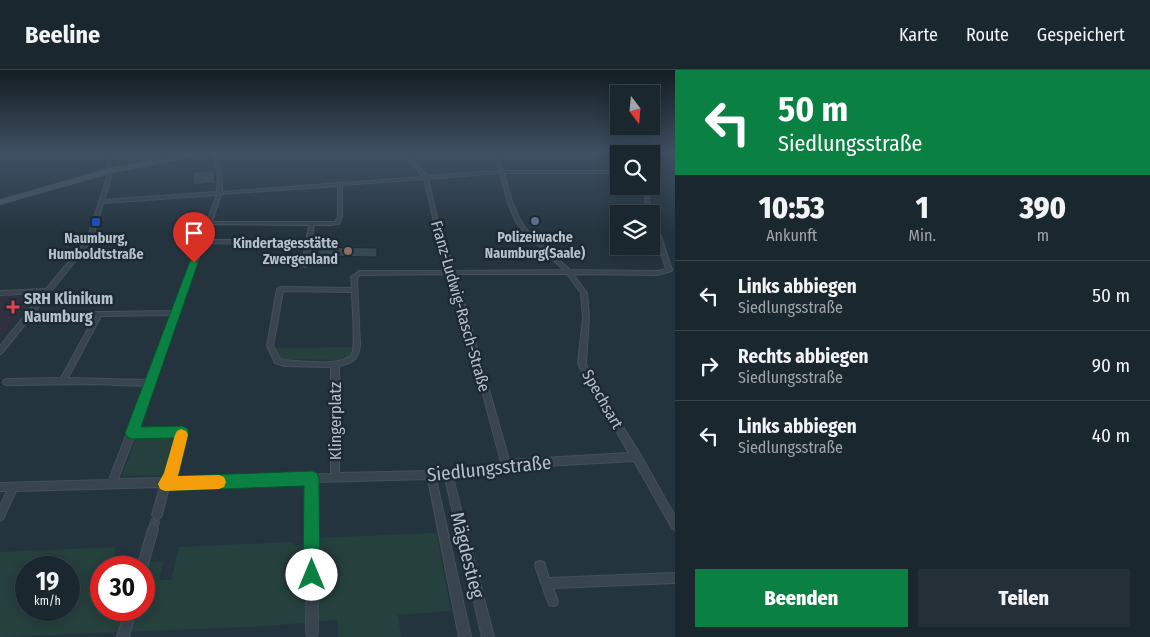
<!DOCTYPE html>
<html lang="de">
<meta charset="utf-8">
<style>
body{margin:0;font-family:"Fira Sans Condensed",sans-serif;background:#242f37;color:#f1f3f6;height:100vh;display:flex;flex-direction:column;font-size:19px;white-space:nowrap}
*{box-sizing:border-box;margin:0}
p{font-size:16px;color:#a0a5aa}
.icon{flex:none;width:28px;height:28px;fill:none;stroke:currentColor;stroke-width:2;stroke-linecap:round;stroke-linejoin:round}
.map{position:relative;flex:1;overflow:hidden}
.drawer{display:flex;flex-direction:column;background:#1b272f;width:475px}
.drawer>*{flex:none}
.banner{background:#0b8043;color:#fff;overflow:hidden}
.needle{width:32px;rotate:164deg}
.buttons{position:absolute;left:610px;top:15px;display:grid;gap:10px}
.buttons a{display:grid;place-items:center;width:50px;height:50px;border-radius:0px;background:#1b272f;box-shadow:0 2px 12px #0003,0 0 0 1px #39444b;font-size:25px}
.speed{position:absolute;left:15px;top:486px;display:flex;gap:10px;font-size:25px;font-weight:700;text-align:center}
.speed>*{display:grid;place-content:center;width:65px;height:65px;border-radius:50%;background:#1b272f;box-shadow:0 2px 12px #0003,0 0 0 1px #39444b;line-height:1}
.speed small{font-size:12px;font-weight:400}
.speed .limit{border:8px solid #d22;background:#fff;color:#111}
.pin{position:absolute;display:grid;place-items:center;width:42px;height:42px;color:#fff;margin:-51px -21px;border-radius:50% 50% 50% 0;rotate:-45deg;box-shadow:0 0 5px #0007}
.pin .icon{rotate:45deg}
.me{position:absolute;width:55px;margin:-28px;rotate:0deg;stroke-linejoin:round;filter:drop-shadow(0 0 4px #0008)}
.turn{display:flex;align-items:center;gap:18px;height:105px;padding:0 20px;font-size:22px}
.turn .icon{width:65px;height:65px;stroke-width:2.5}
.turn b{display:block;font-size:35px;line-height:42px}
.eta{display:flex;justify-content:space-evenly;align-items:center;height:85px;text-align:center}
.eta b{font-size:30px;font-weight:800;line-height:35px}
.primary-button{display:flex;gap:10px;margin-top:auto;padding:10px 20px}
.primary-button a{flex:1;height:58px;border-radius:0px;background:#0b8043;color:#fff;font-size:20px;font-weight:800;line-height:58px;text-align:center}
.primary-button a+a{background:#242f37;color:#f1f3f6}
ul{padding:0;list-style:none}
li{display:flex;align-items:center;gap:15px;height:70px;padding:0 20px;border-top:1px solid #39444b}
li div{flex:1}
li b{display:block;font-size:19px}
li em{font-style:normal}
header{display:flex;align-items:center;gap:30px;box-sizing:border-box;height:70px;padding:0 25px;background:#1b272f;border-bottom:1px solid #39444b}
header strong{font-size:24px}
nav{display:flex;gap:28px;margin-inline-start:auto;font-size:18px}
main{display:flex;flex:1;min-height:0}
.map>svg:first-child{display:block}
.medical{fill:#30313f}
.green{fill:#26403e;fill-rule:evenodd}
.building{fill:#364955;stroke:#1f2c36}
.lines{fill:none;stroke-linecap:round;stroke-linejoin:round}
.street-tunnel{stroke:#3a4954;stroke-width:10;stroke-dasharray:10 5;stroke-linecap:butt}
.street-casing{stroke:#44515b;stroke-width:2}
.secondary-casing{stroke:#44515b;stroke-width:2}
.street{fill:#38454f;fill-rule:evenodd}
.secondary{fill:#465562;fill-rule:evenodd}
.route{fill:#0b8043;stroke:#07532c}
.slow{fill:#f59e0b}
.service-dot{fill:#5c6f8a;stroke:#1d2a34;stroke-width:2}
.transit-dot{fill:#1a4fb4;stroke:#1d2a34;stroke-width:2}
.education-dot{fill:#8d6e63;stroke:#1d2a34;stroke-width:2}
.health-dot{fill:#e0444e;stroke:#1d2a34;stroke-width:2}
.labels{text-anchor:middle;stroke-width:5;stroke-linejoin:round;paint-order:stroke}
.far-poi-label{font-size:14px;font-weight:bold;fill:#b4c0c9;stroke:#1d2a34}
.poi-label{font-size:16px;font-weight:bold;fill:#b4c0c9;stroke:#1d2a34;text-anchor:start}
.street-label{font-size:16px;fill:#b4c0c9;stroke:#1d2a34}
.near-street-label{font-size:19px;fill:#b4c0c9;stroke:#1d2a34}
</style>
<header>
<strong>Beeline</strong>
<nav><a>Karte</a><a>Route</a><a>Gespeichert</a></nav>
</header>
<main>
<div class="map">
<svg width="675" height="567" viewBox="0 0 675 567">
<rect width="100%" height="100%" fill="#24343f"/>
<!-- medical -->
<path class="medical" d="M37,224L16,248L0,267V225Z"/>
<!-- green -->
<path class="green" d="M353,277L352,284L342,290L285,289L279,288L274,283V278Z
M179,364L167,405L122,406L137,365Z
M436,463L451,541L398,545L401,567H338L337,550L266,556L0,567V482L115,477V489L141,487L152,492L163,491L159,510H171L179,477L292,472L294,475L306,476L316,468ZM26,498H69V540H26ZM101,498H144V540H101Z"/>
<!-- building -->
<path class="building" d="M214,100L215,113L193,115V102Z
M319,177L377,178V187L318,186Z"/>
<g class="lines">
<!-- street-tunnel -->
<path class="street-tunnel" d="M153,459L157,445"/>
<!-- street casing -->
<g class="street-casing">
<path id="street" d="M106,83H110L111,107L104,130L217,122L218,106L212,83H216C220,96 223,108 222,122L423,107L404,83H408L427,106L499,101L495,83H499L503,101H619V103H504C509,123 514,142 526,159L570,200L658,201L666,199L651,151V144H649L645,130L647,116H651L649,130L672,200L671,201L658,205L573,204L587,223L589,248L586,293L589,302L640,384L675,446V460L672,458L634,391L506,398L484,406L453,408L494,567H482L445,408L436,409L471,567H459L428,409L316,412L318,564L316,567H308L306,564L308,413L169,417L162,445L160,448L157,450L154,448L152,445L160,417L16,421L3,449L0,451V436L7,421H0V413L109,410L145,316L95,314L7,315L4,314L3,312L4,310L7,309L61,308L95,246L31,247L2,283L0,284V276L43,223L0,225V221L46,219L87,170L107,107ZM500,103L508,133L516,152L522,160L564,200L455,201L438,151L428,109ZM424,109L434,151L449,201H359L351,207L352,218L280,217L277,219L267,276L275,293L284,296L331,297V404L175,408L186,362L185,359L182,358L136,359L204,173L258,174L261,172L258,170H205L211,154L309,155L302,195L305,197L308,195L314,155H330L339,154L342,147V115ZM338,116V147L335,152H212L221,124ZM217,125L173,241L34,243L92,170L103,133ZM451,204L501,392L484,398L431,401L339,403V296C353,293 358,290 360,275L357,208L360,205ZM456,204H567L581,223L583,248L578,293L583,305L629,383L509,390ZM283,221L352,222C352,233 356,276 352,284C344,297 298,291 284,290L280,289L273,276ZM172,245L147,310L68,308L101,246ZM177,366L167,405L164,408L118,409L134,367Z
M631,83H635V84H631Z
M651,96L653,97V103L651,104Z
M153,454L156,456L158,459L147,498L146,502H144V498H137L148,459L150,456Z
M540,491L544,492L549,508L675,503V513L553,518L558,531L557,535L553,536L549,535L535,496L536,492Z
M126,540H136L129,567H117Z"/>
</g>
<!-- secondary casing -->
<g class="secondary-casing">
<path id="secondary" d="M196,83H210L110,103L0,134V130L109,99Z"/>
</g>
<!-- street -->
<use href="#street" class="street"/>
<!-- secondary -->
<use href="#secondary" class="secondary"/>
</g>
<!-- sky -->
<linearGradient id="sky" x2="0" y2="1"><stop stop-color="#141d23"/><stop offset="0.51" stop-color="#3f5063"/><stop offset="1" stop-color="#3f5063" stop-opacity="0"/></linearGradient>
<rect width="675" height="163" fill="url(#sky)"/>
<!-- route -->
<path class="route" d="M190,191H197L198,193L141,357L182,356L187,358L189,362L178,406L312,401L317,403L319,408L320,505L318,511L312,513L305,511L303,505L304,416L165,421L160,419L158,414L164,403L174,368L132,369L127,367L125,363Z"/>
<!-- slow -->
<path class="slow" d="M181,359L186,361L188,365L178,406L219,405L224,407L226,412L224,417L219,419L165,421L160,419L158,414L164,403L175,365L177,361Z"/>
<!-- markers -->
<circle class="service-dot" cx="535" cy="151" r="5"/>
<rect class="transit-dot" x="91" y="147" width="10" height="10" rx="2.5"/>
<circle class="education-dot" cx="348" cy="181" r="5"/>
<path class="health-dot" d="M10.5 229.5h5v5h5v5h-5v5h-5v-5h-5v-5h5z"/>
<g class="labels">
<!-- far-poi labels -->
<g class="far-poi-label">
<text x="535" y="172">Polizeiwache<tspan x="535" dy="16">Naumburg(Saale)</tspan></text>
<text x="96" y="173">Naumburg,<tspan x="96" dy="16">Humboldtstraße</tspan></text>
<text x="338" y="178" text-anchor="end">Kindertagesstätte<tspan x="338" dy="16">Zwergenland</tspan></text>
</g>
<!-- poi labels -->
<g class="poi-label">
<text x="24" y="234">SRH Klinikum<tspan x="24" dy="18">Naumburg</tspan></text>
</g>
<!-- street labels -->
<g class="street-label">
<text transform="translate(461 236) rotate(74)" y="6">Franz-Ludwig-Rasch-Straße</text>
<text transform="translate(603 329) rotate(60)" y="6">Spechsart</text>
<text transform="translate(335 351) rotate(-90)" y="6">Klingerplatz</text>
</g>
<!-- near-street labels -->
<g class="near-street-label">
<text transform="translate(489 398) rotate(-6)" y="7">Siedlungsstraße</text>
<text transform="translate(468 485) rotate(76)" y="7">Mägdestieg</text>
</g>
</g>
</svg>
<div class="buttons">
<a><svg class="needle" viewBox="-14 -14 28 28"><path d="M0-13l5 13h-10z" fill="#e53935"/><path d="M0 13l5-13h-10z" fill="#a0a5aa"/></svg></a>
<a><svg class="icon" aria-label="search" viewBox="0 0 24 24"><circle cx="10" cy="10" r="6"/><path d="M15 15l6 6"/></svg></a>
<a><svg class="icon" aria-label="layers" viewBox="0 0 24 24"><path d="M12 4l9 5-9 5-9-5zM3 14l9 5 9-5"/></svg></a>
</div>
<div class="speed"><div>19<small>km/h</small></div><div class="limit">30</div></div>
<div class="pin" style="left:194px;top:193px;background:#d93025"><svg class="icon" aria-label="arrive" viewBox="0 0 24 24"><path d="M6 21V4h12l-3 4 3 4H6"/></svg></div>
<svg class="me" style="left:312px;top:505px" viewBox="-20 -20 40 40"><circle r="19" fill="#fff"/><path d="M0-13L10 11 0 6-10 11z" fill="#0b8043"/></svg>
</div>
<section class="drawer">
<div class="banner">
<div class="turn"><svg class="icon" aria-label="left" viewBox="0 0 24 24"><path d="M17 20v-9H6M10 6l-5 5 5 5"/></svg><div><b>50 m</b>Siedlungsstraße</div></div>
</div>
<div class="eta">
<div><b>10:53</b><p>Ankunft</p></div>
<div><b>1</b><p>Min.</p></div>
<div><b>390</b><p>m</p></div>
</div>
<ul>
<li><svg class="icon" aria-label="left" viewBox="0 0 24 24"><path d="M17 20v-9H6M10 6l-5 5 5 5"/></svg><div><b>Links abbiegen</b><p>Siedlungsstraße</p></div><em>50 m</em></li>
<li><svg class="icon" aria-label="right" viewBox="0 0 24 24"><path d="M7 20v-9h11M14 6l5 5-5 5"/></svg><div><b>Rechts abbiegen</b><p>Siedlungsstraße</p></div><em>90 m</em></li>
<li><svg class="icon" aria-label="left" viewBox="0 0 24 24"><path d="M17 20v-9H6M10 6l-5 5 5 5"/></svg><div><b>Links abbiegen</b><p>Siedlungsstraße</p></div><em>40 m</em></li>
</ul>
<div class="primary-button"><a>Beenden</a><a>Teilen</a></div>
</section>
</main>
